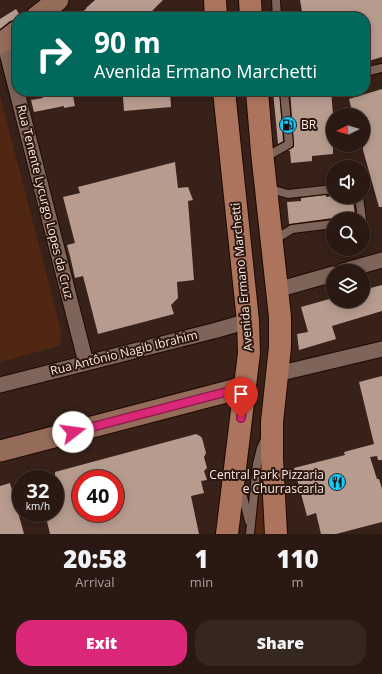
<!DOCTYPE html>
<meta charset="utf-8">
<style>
body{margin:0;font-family:"Open Sans",sans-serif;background:#352620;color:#f1f3f6;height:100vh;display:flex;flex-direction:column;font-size:15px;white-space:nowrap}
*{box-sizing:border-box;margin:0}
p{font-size:13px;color:#a5a09f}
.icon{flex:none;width:22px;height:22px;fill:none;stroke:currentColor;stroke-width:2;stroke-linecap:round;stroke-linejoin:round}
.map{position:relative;height:534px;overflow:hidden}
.sheet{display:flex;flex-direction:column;background:#291912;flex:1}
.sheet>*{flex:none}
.banner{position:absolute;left:12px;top:12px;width:358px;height:84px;border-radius:16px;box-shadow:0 2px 10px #0003,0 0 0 1px #453832;background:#00695c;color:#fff;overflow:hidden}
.needle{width:26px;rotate:265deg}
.buttons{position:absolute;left:326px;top:108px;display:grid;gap:8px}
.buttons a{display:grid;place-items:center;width:44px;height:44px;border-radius:50%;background:#291912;box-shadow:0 2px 10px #0003,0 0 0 1px #453832;font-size:20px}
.speed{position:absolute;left:12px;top:470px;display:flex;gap:8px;font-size:20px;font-weight:700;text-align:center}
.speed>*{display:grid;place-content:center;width:52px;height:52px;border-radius:50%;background:#291912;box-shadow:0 2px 10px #0003,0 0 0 1px #453832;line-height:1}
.speed small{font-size:10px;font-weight:400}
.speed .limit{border:6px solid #d22;background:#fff;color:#111}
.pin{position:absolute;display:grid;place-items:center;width:34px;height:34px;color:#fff;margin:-41px -17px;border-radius:50% 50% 50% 0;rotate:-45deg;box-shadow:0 0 4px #0007}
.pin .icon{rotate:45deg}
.me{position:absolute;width:44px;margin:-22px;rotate:75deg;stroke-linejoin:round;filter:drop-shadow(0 0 3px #0008)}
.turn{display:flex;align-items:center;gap:14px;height:84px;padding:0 16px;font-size:18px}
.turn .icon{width:52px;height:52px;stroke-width:2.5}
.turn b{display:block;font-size:28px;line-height:34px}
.eta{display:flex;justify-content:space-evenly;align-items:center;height:68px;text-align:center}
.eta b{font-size:24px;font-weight:800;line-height:28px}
.action{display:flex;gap:8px;margin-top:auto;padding:8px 16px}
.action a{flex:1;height:46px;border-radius:16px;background:#db2777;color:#fff;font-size:16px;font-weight:800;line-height:46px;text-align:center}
.action a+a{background:#352620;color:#f1f3f6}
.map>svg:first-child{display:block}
.green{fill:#512612}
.building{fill:#b79b8f;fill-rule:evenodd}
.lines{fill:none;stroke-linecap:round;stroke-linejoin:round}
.lane-casing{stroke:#1d0a03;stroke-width:10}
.street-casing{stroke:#1d0a03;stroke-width:17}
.secondary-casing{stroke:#1d0a03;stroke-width:23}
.primary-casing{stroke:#1d0a03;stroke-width:24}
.lane{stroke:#7e6459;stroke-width:8}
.street{stroke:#7e6459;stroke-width:15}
.secondary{stroke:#956c5a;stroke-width:21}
.primary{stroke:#ac745c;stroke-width:22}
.route-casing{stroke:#8e194d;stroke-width:10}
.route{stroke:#db2777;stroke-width:7}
.labels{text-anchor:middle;stroke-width:4;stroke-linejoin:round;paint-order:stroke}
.poi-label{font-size:12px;fill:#fbece5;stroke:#2c170f;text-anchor:start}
.street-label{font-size:12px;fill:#fbece5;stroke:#2c170f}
</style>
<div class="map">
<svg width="382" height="534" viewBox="0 0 382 534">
<rect width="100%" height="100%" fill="#372118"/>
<!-- green -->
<path class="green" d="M0,95L62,334L60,345L56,347L0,362Z
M261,473L265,534H253L257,474Z"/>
<!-- building -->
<path class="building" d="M95,0H163L146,17H76L86,9V8Z
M300,0H382V57L365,62V17H303Z
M16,9L21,17H17V19L10,21L0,29V19Z
M382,89V207H379L363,150V115H353L349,99Z
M38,91H72L75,106L64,108V106L34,112L31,100L43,98Z
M144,91H170L171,107L124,111L123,97Z
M273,91H279L283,141L278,144Z
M290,91H331L333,114V154L312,156V161L291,163L290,151H288L294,147V143Z
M175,162L178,188L188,187L193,200L188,201L194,280L177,282L178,298L171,305L174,314L98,334L83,276L75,278L70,256L67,245L75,243L63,197L80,193L78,187Z
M326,195V197L333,196V197H346L347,202L353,201L355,215L289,224L287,202L301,201V198Z
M382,285V311L332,326L336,339L299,350L297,334L308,332L301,307L333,298V301H363V290Z
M382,376V460H378L377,456L370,457L377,479H379L382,489V522L336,534H321L316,513L307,516L294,468L345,455L344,452L374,444L359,382Z
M196,434L200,436L202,438L206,453L204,457L207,468L204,471L207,480L201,481L204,493L191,496L199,534H50L45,513H55V472ZM81,479H115V513H81Z
M10,483L24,534H0V486Z"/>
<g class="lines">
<!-- lane casing -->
<g class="lane-casing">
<path id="lane" d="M276,0L277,17
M365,72L382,68
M264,158L289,144L284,91
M267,188L288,194L333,189
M359,197L362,219
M274,240L292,229L333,224
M240,485L249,521
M250,534L257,464L261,448L265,439"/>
</g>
<!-- street casing -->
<g class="street-casing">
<path id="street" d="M4,41L86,363
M343,271L382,260
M277,290L333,274
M277,374L382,349
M0,385L217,330L248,321"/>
</g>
<!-- secondary casing -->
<g class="secondary-casing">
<path id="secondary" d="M36,17L58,0
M0,43L4,41L17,31
M0,451L245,387"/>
</g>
<!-- primary casing -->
<g class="primary-casing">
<path id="primary" d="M215,0L216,17
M250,0L251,17
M224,91L248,321L249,353L227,534
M257,91L262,152L280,317V347L272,422V458L276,534"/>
</g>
<!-- lane -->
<use href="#lane" class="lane"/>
<!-- street -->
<use href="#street" class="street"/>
<!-- secondary -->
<use href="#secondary" class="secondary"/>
<!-- primary -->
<use href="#primary" class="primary"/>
</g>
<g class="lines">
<!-- route casing -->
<g class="route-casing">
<path id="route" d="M73,432L245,387L241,418"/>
</g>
<!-- route -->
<use href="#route" class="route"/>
</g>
<!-- icons -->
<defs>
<g id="fuel-disc" transform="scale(0.9)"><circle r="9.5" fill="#0fcafa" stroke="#2c170f"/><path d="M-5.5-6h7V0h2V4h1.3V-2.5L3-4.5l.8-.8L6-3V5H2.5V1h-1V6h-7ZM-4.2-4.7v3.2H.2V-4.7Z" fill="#111"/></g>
<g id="restaurant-disc" transform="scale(0.9)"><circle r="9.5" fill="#0fcafa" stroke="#2c170f"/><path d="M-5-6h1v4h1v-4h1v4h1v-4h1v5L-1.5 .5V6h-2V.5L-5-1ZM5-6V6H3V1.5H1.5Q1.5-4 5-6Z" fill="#111"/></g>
</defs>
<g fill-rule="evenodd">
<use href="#fuel-disc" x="288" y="125"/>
<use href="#restaurant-disc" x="337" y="482"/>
</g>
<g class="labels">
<!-- poi labels -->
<g class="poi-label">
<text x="301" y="129">BR</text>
<text x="324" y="479" text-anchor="end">Central Park Pizzaria<tspan x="324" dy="14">e Churrascaria</tspan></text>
</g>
<!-- street labels -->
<g class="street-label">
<text transform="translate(45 202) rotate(76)" y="4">Rua Tenente Lycurgo Lopes da Cruz</text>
<text transform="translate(242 277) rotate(-95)" y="4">Avenida Ermano Marchetti</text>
<text transform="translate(124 353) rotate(-14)" y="4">Rua Antônio Nagib Ibrahim</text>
</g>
</g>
</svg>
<div class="buttons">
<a><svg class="needle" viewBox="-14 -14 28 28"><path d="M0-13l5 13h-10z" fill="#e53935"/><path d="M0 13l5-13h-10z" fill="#a5a09f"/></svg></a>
<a><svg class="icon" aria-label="sound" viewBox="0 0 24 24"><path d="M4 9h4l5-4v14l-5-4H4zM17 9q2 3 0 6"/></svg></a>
<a><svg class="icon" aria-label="search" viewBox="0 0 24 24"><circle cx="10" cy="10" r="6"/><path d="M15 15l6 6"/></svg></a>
<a><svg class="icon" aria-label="layers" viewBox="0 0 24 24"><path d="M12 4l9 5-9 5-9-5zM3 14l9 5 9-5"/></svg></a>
</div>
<div class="speed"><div>32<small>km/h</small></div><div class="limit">40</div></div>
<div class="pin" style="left:241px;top:418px;background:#d93025"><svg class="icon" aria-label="arrive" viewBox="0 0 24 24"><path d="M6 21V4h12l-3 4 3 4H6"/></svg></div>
<svg class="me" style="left:73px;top:432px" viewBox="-20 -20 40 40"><circle r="19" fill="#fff"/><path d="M0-13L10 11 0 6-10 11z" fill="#db2777"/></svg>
<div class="banner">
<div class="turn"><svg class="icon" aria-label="right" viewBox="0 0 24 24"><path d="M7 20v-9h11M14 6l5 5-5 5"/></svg><div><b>90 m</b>Avenida Ermano Marchetti</div></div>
</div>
</div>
<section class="sheet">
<div class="eta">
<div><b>20:58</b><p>Arrival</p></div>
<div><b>1</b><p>min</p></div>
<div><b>110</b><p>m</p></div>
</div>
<div class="action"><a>Exit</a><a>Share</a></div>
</section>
